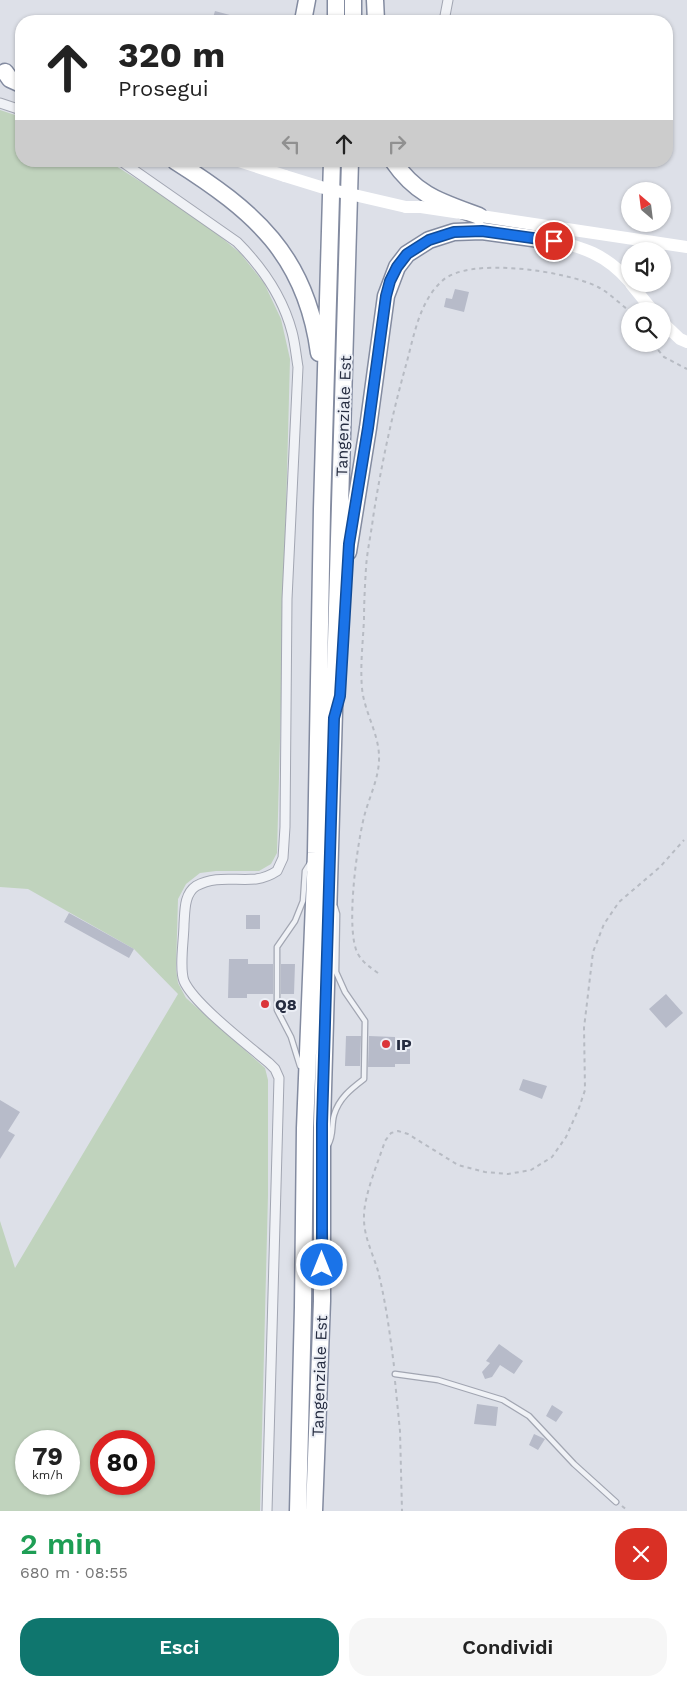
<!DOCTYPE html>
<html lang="it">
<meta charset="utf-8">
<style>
body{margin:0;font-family:"Work Sans",sans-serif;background:#f6f6f6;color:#222;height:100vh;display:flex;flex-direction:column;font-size:19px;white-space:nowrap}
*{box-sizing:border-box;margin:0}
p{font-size:16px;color:#767676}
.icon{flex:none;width:28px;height:28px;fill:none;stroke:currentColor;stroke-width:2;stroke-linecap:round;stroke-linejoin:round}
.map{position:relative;height:1511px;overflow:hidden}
.side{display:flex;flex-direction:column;background:#fff;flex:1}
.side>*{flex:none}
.banner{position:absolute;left:15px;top:15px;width:658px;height:152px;border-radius:20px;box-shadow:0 1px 4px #0004;background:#fff;color:#222;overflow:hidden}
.needle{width:32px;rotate:332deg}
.tools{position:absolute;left:621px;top:182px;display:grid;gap:10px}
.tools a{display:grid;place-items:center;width:50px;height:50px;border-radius:50%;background:#fff;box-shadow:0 1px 4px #0004;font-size:25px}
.speed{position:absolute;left:15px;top:1430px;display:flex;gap:10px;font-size:25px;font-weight:700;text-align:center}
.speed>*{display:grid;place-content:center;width:65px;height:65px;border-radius:50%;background:#fff;box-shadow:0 1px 4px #0004;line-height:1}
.speed small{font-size:12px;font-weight:400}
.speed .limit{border:8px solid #d22;background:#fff;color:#111}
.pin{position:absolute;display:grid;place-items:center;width:42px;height:42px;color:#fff;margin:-21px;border:2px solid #fff;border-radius:50%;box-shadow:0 1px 5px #0007}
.me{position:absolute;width:55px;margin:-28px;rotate:0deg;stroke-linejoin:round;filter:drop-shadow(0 0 4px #0008)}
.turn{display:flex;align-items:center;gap:18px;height:105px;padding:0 20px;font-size:22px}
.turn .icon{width:65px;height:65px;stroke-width:2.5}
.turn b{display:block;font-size:35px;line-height:42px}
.lanes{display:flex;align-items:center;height:48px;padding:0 20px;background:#0003;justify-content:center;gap:25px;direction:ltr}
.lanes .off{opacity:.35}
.round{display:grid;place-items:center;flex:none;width:52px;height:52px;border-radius:20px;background:#f6f6f6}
.summary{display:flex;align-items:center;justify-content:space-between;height:85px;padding:0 20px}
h1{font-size:30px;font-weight:600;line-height:38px;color:#1e9e55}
.action{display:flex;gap:10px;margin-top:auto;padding:10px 20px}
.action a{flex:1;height:58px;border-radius:20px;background:#0f766e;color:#fff;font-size:20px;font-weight:600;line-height:58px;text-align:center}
.action a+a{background:#f6f6f6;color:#222}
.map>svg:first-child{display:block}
.green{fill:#c0d3bd;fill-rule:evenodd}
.building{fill:#b7bbc9}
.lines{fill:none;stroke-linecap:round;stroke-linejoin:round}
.lane-casing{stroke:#a2a6b2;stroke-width:7}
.street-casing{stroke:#a2a6b2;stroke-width:11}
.highway-casing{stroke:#838ba0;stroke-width:19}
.path{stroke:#b7bbc3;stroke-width:2;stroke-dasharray:4 4;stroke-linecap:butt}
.lane{stroke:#f0f2f6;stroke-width:4.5}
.street{stroke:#f0f2f6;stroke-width:9}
.secondary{stroke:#fff;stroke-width:12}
.highway{stroke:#fff;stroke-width:16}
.secondary-bridge{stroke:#fff;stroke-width:12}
.route-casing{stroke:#114b97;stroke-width:12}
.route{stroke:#1a73e8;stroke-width:9}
.poi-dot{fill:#db353a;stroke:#eceff6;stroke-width:2}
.labels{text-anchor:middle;stroke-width:4;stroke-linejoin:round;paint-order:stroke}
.street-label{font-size:16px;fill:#252c40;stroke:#eceff6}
.poi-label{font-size:16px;font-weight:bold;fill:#252c40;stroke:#eceff6;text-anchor:start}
</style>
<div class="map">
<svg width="687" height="1511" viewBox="0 0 687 1511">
<rect width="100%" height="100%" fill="#dde0e8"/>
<!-- green -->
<path class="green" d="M0,110L21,117V161H108L198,218L240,253L264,283L281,319L290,359L277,853L271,864L259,871H216L200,873L186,884L178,899L176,969L178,983L186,998L265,1068L268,1080V1195L260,1511H0V1221L15,1268L178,994L134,949L28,889L0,887ZM26,1441H69V1484H26ZM101,1441H144V1484H101Z"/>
<!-- building -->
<path class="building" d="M215,11L241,18L240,21H212Z
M455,289L469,292L464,312L444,307L446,298L452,299Z
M69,913L134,949L129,958L64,922Z
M246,915H260V929H246Z
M229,959H248V964H273V994H247V998H228Z
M281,964H295L294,994H281Z
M666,994L683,1013L666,1028L649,1009Z
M346,1036H361L360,1066H345Z
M369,1036L395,1037V1040H410V1064H395V1067H368Z
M523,1079L547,1086L542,1099L519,1090Z
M0,1100L20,1112L8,1131L15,1135L0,1159Z
M499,1344L523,1361L514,1374L500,1365L492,1377L485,1379L482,1372L490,1363L486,1361Z
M477,1404L498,1407L496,1426L474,1424Z
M552,1405L563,1412L556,1422L546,1416Z
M534,1434L545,1439L538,1450L529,1445Z"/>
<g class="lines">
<!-- lane casing -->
<g class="lane-casing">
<path id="lane" d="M300,1066L291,1037L277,1010V947L295,921L303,901L305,871L310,863
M328,1145C334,1135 331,1126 334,1115C339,1098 351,1089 364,1079L365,1021L345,992L336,972L337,914L335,907
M395,1374L438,1380L503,1400L529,1416L574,1464L616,1502"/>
</g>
<!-- street casing -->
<g class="street-casing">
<path id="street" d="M444,21L448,0
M0,103L21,110
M121,161L237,242C262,267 283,298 292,332C295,343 296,355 298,367L287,599L285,827L283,858L277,871C271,875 263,878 256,879C235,881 216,875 196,886C184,894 185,911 184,924C184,939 179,968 184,981C194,1004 249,1046 269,1063L275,1069L279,1078L267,1511"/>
</g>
<!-- highway casing -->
<g class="highway-casing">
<path id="highway" d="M375,0L376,21
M303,21L307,0
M336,21V0
M353,21V0
M5,72L10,79L21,84
M175,161C254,211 306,255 319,353
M393,161C417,196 441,202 479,216
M348,552L368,428L386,296L397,267L407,254L429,240L454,232L482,231L554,241
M298,1511L303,1307L305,1128L316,853L322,509L332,161
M314,1511L322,1301V1124L350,161"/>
</g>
<!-- path -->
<path class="path" d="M653,344L664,357L687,369
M378,973C370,967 363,963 358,954C345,931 357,845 364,817C369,797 380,777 379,755C378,732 364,711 362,688C360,665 363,642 364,619C364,602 365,585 366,568C367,551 371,535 373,518C381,466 392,415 406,365C414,336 419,302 442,281C468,256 567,271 598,287C608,292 618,302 627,309L630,313
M394,1366C390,1335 386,1303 378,1271C373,1254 364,1237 364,1219C363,1197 378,1163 385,1141L391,1133L398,1131L408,1134L458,1165L485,1172L508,1174L531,1170L552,1157L566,1137L579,1108L585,1090L584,1028L593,952L604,924L619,902L660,867L684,840
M395,1381L400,1431L402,1511
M622,1506L628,1511"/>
<!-- lane -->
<use href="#lane" class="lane"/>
<!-- street -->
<use href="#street" class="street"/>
<!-- secondary -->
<path class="secondary" d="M239,161L285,176
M406,207H421L687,247
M547,239C583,247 606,254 630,282
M631,284L653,311
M662,322L680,339L687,342"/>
<!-- highway -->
<use href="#highway" class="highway"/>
<!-- secondary-bridge -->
<path class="secondary-bridge" d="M285,176L324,188L406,207"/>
</g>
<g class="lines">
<!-- route casing -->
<g class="route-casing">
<path id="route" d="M322,1265V1124L334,718L340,696L349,544L368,428L386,296L390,281L397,267L407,254L429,240L454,232L482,231L554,241"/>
</g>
<!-- route -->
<use href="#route" class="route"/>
</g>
<!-- markers -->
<g class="poi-dot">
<circle cx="265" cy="1004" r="5"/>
<circle cx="386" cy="1044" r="5"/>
</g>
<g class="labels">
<!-- street labels -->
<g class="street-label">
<text transform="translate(343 416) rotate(-88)" y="6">Tangenziale Est</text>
<text transform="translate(319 1376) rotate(-88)" y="6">Tangenziale Est</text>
</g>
<!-- poi labels -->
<g class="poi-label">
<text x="275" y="1010">Q8</text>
<text x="396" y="1050">IP</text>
</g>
</g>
</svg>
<div class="tools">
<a><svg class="needle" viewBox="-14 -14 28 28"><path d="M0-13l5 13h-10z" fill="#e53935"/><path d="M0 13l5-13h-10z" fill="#767676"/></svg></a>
<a><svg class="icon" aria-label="sound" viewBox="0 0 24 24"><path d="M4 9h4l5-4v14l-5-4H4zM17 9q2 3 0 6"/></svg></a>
<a><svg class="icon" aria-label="search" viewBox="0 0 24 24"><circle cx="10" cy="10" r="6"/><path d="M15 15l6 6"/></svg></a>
</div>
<div class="speed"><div>79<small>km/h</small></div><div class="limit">80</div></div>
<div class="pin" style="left:554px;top:241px;background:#d93025"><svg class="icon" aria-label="arrive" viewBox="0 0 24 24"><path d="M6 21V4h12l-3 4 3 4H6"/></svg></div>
<svg class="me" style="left:322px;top:1265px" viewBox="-20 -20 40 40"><circle r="17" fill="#1a73e8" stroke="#fff" stroke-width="3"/><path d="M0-11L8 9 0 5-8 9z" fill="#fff"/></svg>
<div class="banner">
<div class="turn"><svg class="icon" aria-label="ahead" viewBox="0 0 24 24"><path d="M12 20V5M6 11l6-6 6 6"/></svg><div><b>320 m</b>Prosegui</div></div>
<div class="lanes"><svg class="icon off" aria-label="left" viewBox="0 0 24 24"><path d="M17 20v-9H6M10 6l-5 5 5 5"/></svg><svg class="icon" aria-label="ahead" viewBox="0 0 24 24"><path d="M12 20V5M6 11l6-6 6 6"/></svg><svg class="icon off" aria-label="right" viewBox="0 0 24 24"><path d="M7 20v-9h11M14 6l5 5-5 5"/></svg></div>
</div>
</div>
<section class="side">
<div class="summary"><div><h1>2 min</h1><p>680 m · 08:55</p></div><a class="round" style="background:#d93025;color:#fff"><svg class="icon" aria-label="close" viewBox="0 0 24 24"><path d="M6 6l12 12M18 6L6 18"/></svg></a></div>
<div class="action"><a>Esci</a><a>Condividi</a></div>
</section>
